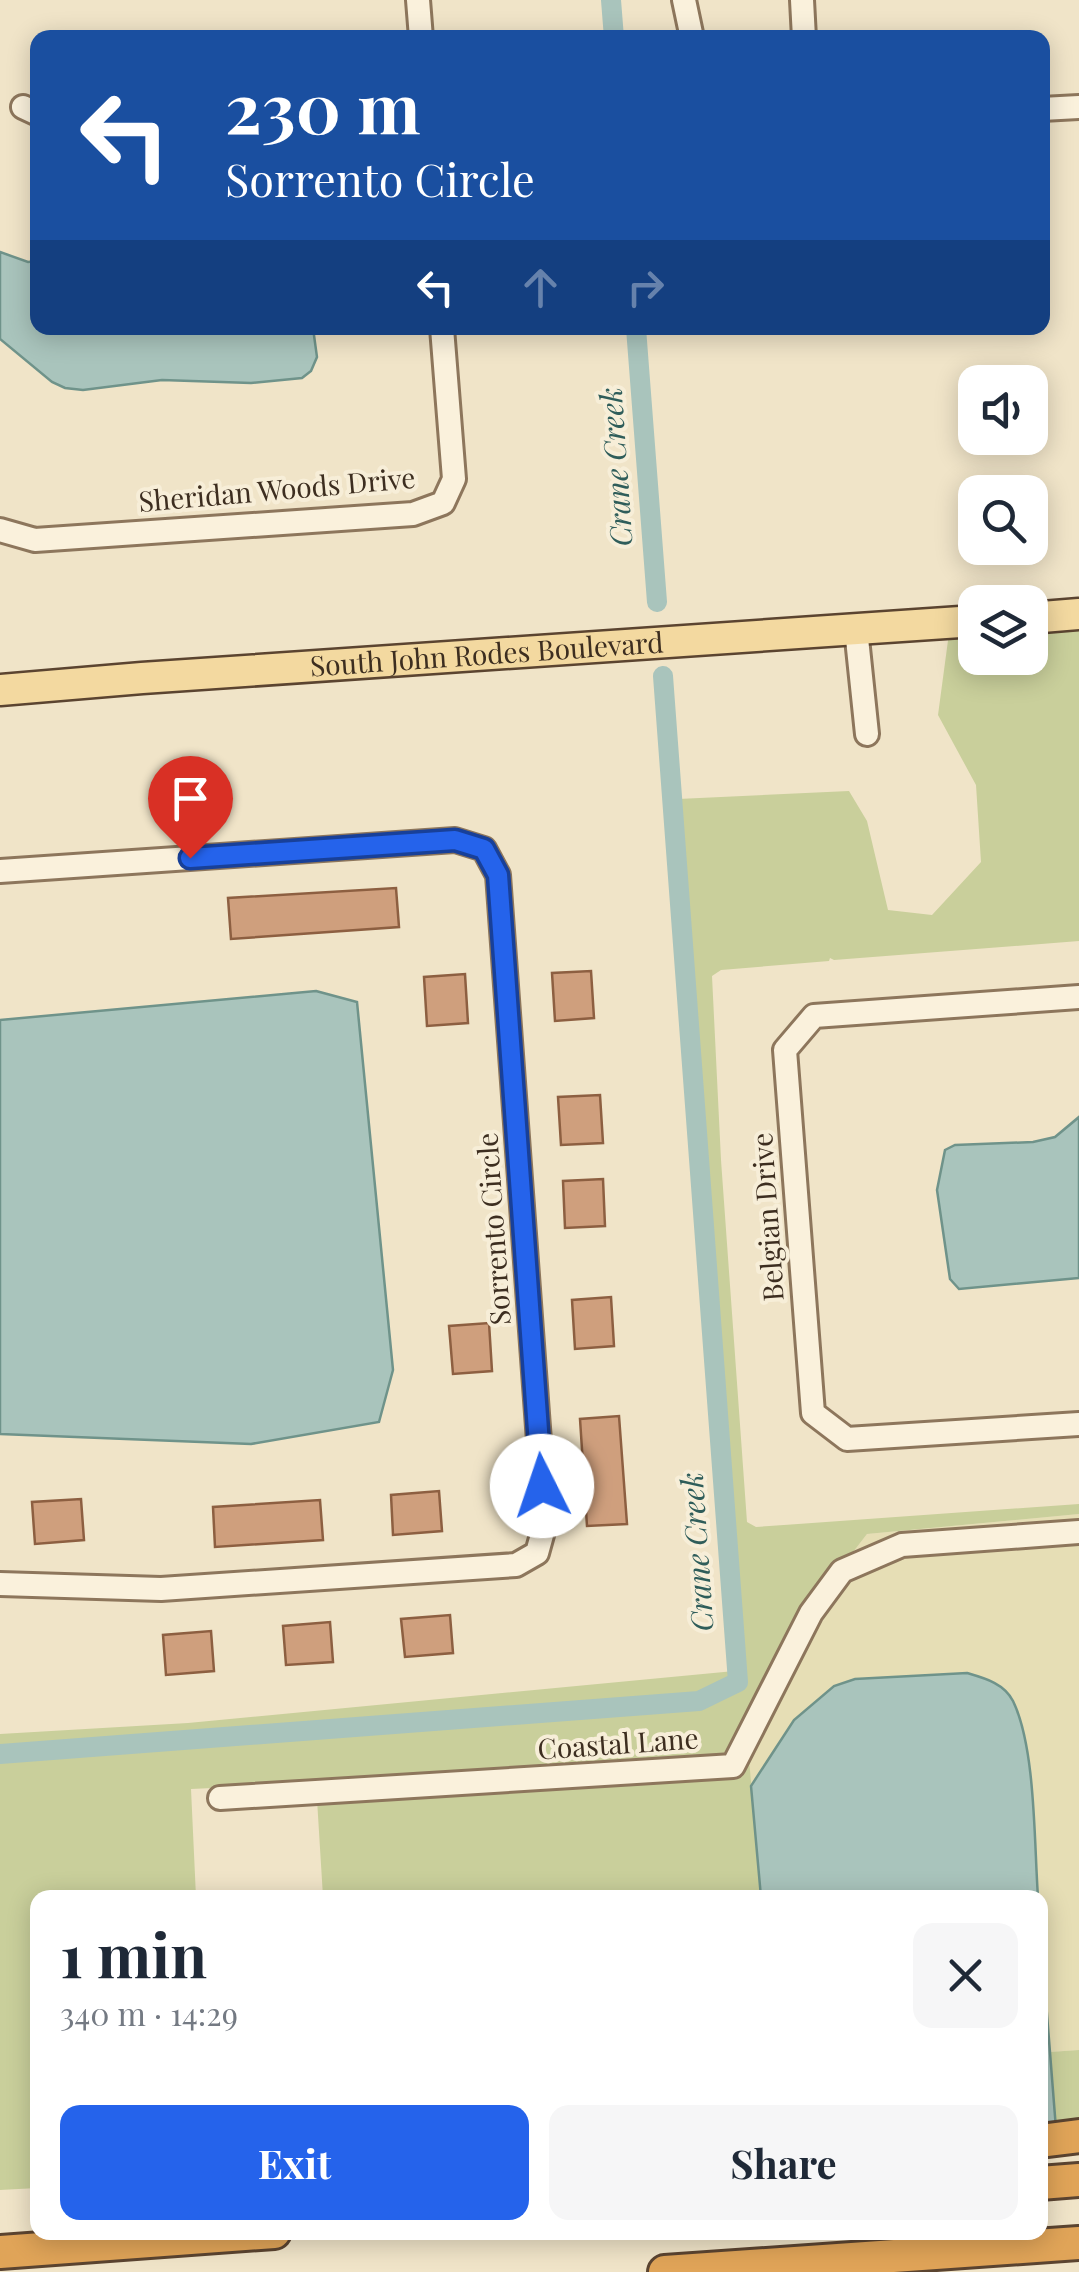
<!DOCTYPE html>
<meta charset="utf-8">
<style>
body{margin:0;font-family:"Playfair Display",serif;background:#f6f6f7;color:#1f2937;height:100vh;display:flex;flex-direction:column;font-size:38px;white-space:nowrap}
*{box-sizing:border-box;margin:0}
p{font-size:32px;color:#747a83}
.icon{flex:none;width:55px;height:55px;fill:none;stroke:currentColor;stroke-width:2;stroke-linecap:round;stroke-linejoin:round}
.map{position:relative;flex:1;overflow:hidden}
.side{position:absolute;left:30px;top:1890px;width:1018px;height:350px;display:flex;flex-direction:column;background:#fff;border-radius:20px;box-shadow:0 5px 25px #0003}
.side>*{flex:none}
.hud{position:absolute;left:30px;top:30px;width:1020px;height:305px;border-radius:20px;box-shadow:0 5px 25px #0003;background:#1a4fa0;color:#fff;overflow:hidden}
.controls{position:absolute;left:958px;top:365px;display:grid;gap:20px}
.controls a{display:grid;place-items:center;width:90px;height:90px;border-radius:20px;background:#fff;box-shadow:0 5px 25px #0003;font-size:50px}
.pin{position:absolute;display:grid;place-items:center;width:85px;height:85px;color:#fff;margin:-102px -42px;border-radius:50% 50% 50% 0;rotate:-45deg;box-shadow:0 0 10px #0007}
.pin .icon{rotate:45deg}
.me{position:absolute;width:110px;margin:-55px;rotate:356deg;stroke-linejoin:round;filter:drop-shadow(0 0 8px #0008)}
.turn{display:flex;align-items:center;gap:35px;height:210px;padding:0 30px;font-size:45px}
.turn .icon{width:130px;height:130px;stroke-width:2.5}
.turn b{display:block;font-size:70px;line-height:85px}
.lanes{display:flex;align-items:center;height:95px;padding:0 30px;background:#0003;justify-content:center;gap:50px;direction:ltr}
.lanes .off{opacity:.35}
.round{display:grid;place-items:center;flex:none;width:105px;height:105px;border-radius:20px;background:#f6f6f7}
.overview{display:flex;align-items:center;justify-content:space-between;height:170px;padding:0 30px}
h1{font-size:60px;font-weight:700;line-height:75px}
.button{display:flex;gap:20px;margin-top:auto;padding:20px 30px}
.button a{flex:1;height:115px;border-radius:20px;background:#2563eb;color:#fff;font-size:40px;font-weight:700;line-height:115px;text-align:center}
.button a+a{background:#f6f6f7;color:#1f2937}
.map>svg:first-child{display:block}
.farmland{fill:#e6deb5}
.green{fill:#c9cf9b}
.water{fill:#a9c4bc;stroke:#6f938a;stroke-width:2.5}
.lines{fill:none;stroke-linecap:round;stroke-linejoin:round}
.canal{stroke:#a9c4bc;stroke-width:20}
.building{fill:#cf9f7d;stroke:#8d5f41;stroke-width:2.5}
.minor-casing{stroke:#8d765c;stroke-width:28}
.major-casing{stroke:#5b4430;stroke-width:35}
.highway-casing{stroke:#5b4430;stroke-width:38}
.minor{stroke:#faf1dc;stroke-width:22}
.major{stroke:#f3d9a0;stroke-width:30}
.highway{stroke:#e0a458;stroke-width:32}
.route-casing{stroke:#184099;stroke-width:25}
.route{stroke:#2563eb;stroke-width:18}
.labels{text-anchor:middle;stroke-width:8;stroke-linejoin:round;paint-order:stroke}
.street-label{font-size:28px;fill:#3d2e20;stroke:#f7eed8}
.water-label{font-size:30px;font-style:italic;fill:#2f5d5a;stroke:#f7eed8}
</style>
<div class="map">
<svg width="1079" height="2272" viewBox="0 0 1079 2272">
<rect width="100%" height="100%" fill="#f0e4c8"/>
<!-- farmland -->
<path class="farmland" d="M1079,1514V2050L1050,2052L1026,1750L1012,1698L995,1682L967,1673L855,1679L834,1686L794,1720L751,1786L748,1747L806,1613L867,1534Z"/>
<!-- green -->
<path class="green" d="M1079,624V941L834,960L830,958L829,961L721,970L712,976L721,1160L747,1522L756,1527L1079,1504V1514L867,1534L806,1613L748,1747L761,1897H323L316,1783L191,1789L196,1897L38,1898L37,2188L0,2190V1734L188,1723L745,1670L722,1499L678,799L849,791L867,821L888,910L932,915L981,862L976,785L938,715L949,633L975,631V658H1030V627Z
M1079,2050V2127L1056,2129L1050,2052Z"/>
<!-- water -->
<path class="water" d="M0,252L28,262L37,261L38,328H313L317,357L311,371L302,378L251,383L162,380L83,390L65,388L52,382L0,339Z
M316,991L357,1002L393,1370L379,1422L251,1444L0,1434V1020Z
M1079,1117V1278L959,1289L950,1279L937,1190L945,1150L955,1145L1033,1142L1055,1137Z
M967,1673C984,1678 1004,1683 1013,1701C1036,1749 1034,1843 1038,1897H761L751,1786L794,1720L834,1686L855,1679Z
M1040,1925L1056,2129L1040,2131Z"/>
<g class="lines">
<!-- canal -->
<path class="canal" d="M611,0L614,38
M636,328L657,602
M0,1754L699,1701L738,1682L663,676"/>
</g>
<!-- building -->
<path class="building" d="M396,888L399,927L231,939L228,898Z
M591,971L594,1018L555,1021L552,973Z
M465,974L468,1023L427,1026L424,977Z
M600,1095L603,1143L561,1145L558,1097Z
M603,1179L605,1226L565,1228L563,1181Z
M611,1297L614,1346L575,1349L572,1300Z
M489,1323L492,1371L453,1374L449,1326Z
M619,1416L627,1524L587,1526L580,1419Z
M439,1491L442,1531L393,1535L391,1495Z
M81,1499L84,1540L35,1544L32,1502Z
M320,1500L323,1540L215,1547L213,1507Z
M450,1615L453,1653L405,1657L401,1619Z
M330,1622L333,1662L286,1665L283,1626Z
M211,1631L214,1671L166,1675L163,1635Z"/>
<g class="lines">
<!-- minor casing -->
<g class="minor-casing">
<path id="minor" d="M418,0L421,38
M684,0L692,38
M802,0L804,38
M23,107L38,114
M1042,109L1079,107
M0,530L35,540L413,514L443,503L454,479L442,328
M856,629L867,734
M0,871L455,840L484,849L498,875L545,1524L537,1553L516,1565L161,1589L0,1584
M1079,997L814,1016L785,1050L813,1413L847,1439L1079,1424
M220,1798L733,1766L811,1613L842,1571L902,1545L1079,1532"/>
</g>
<!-- major casing -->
<g class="major-casing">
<g id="major">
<path d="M1030,618L1079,614"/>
<path id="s1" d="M0,690L142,678L975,621"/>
</g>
</g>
<!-- highway casing -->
<g class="highway-casing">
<path id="highway" d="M1040,2141L1079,2136
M1040,2183L1079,2180
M0,2252L274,2232
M665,2272L1079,2243"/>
</g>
<!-- minor -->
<use href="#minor" class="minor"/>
<!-- major -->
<use href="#major" class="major"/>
<!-- highway -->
<use href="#highway" class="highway"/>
</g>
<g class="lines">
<!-- route casing -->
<g class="route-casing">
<path id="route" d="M190,858L455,840L484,849L498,875L542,1486"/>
</g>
<!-- route -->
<use href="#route" class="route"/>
</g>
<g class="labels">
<!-- street labels -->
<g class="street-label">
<text transform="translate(277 490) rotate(-5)" y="10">Sheridan Woods Drive</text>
<text dy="10" stroke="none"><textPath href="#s1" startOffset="488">South John Rodes Boulevard</textPath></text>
<text transform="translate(768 1217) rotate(-94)" y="10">Belgian Drive</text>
<text transform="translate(494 1229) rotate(-94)" y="10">Sorrento Circle</text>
<text transform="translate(618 1744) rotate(-4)" y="10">Coastal Lane</text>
</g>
<!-- water labels -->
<g class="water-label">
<text transform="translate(617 467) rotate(-94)" y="10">Crane Creek</text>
<text transform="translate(698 1552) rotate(-94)" y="10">Crane Creek</text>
</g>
</g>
</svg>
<div class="controls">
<a><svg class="icon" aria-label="sound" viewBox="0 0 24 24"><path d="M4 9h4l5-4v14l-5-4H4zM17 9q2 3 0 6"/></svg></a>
<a><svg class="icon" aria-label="search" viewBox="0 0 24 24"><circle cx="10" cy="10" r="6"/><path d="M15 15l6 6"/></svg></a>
<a><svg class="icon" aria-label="layers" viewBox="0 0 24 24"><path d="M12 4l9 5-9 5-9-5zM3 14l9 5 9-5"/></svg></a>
</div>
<div class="pin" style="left:190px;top:858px;background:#d93025"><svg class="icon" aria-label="arrive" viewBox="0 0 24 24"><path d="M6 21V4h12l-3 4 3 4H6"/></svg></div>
<svg class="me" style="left:542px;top:1486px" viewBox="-20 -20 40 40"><circle r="19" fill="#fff"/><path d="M0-13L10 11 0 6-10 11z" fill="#2563eb"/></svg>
<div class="hud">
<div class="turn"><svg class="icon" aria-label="left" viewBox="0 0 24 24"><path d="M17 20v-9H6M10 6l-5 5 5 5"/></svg><div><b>230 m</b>Sorrento Circle</div></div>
<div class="lanes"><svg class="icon" aria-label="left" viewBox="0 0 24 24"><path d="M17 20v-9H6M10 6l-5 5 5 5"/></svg><svg class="icon off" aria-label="ahead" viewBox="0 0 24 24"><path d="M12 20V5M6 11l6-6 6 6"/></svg><svg class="icon off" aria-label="right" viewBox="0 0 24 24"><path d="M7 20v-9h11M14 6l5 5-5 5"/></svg></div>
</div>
<section class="side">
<div class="overview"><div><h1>1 min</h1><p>340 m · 14:29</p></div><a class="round"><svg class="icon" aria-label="close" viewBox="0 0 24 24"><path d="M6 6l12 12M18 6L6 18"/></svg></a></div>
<div class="button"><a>Exit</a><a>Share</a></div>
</section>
</div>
